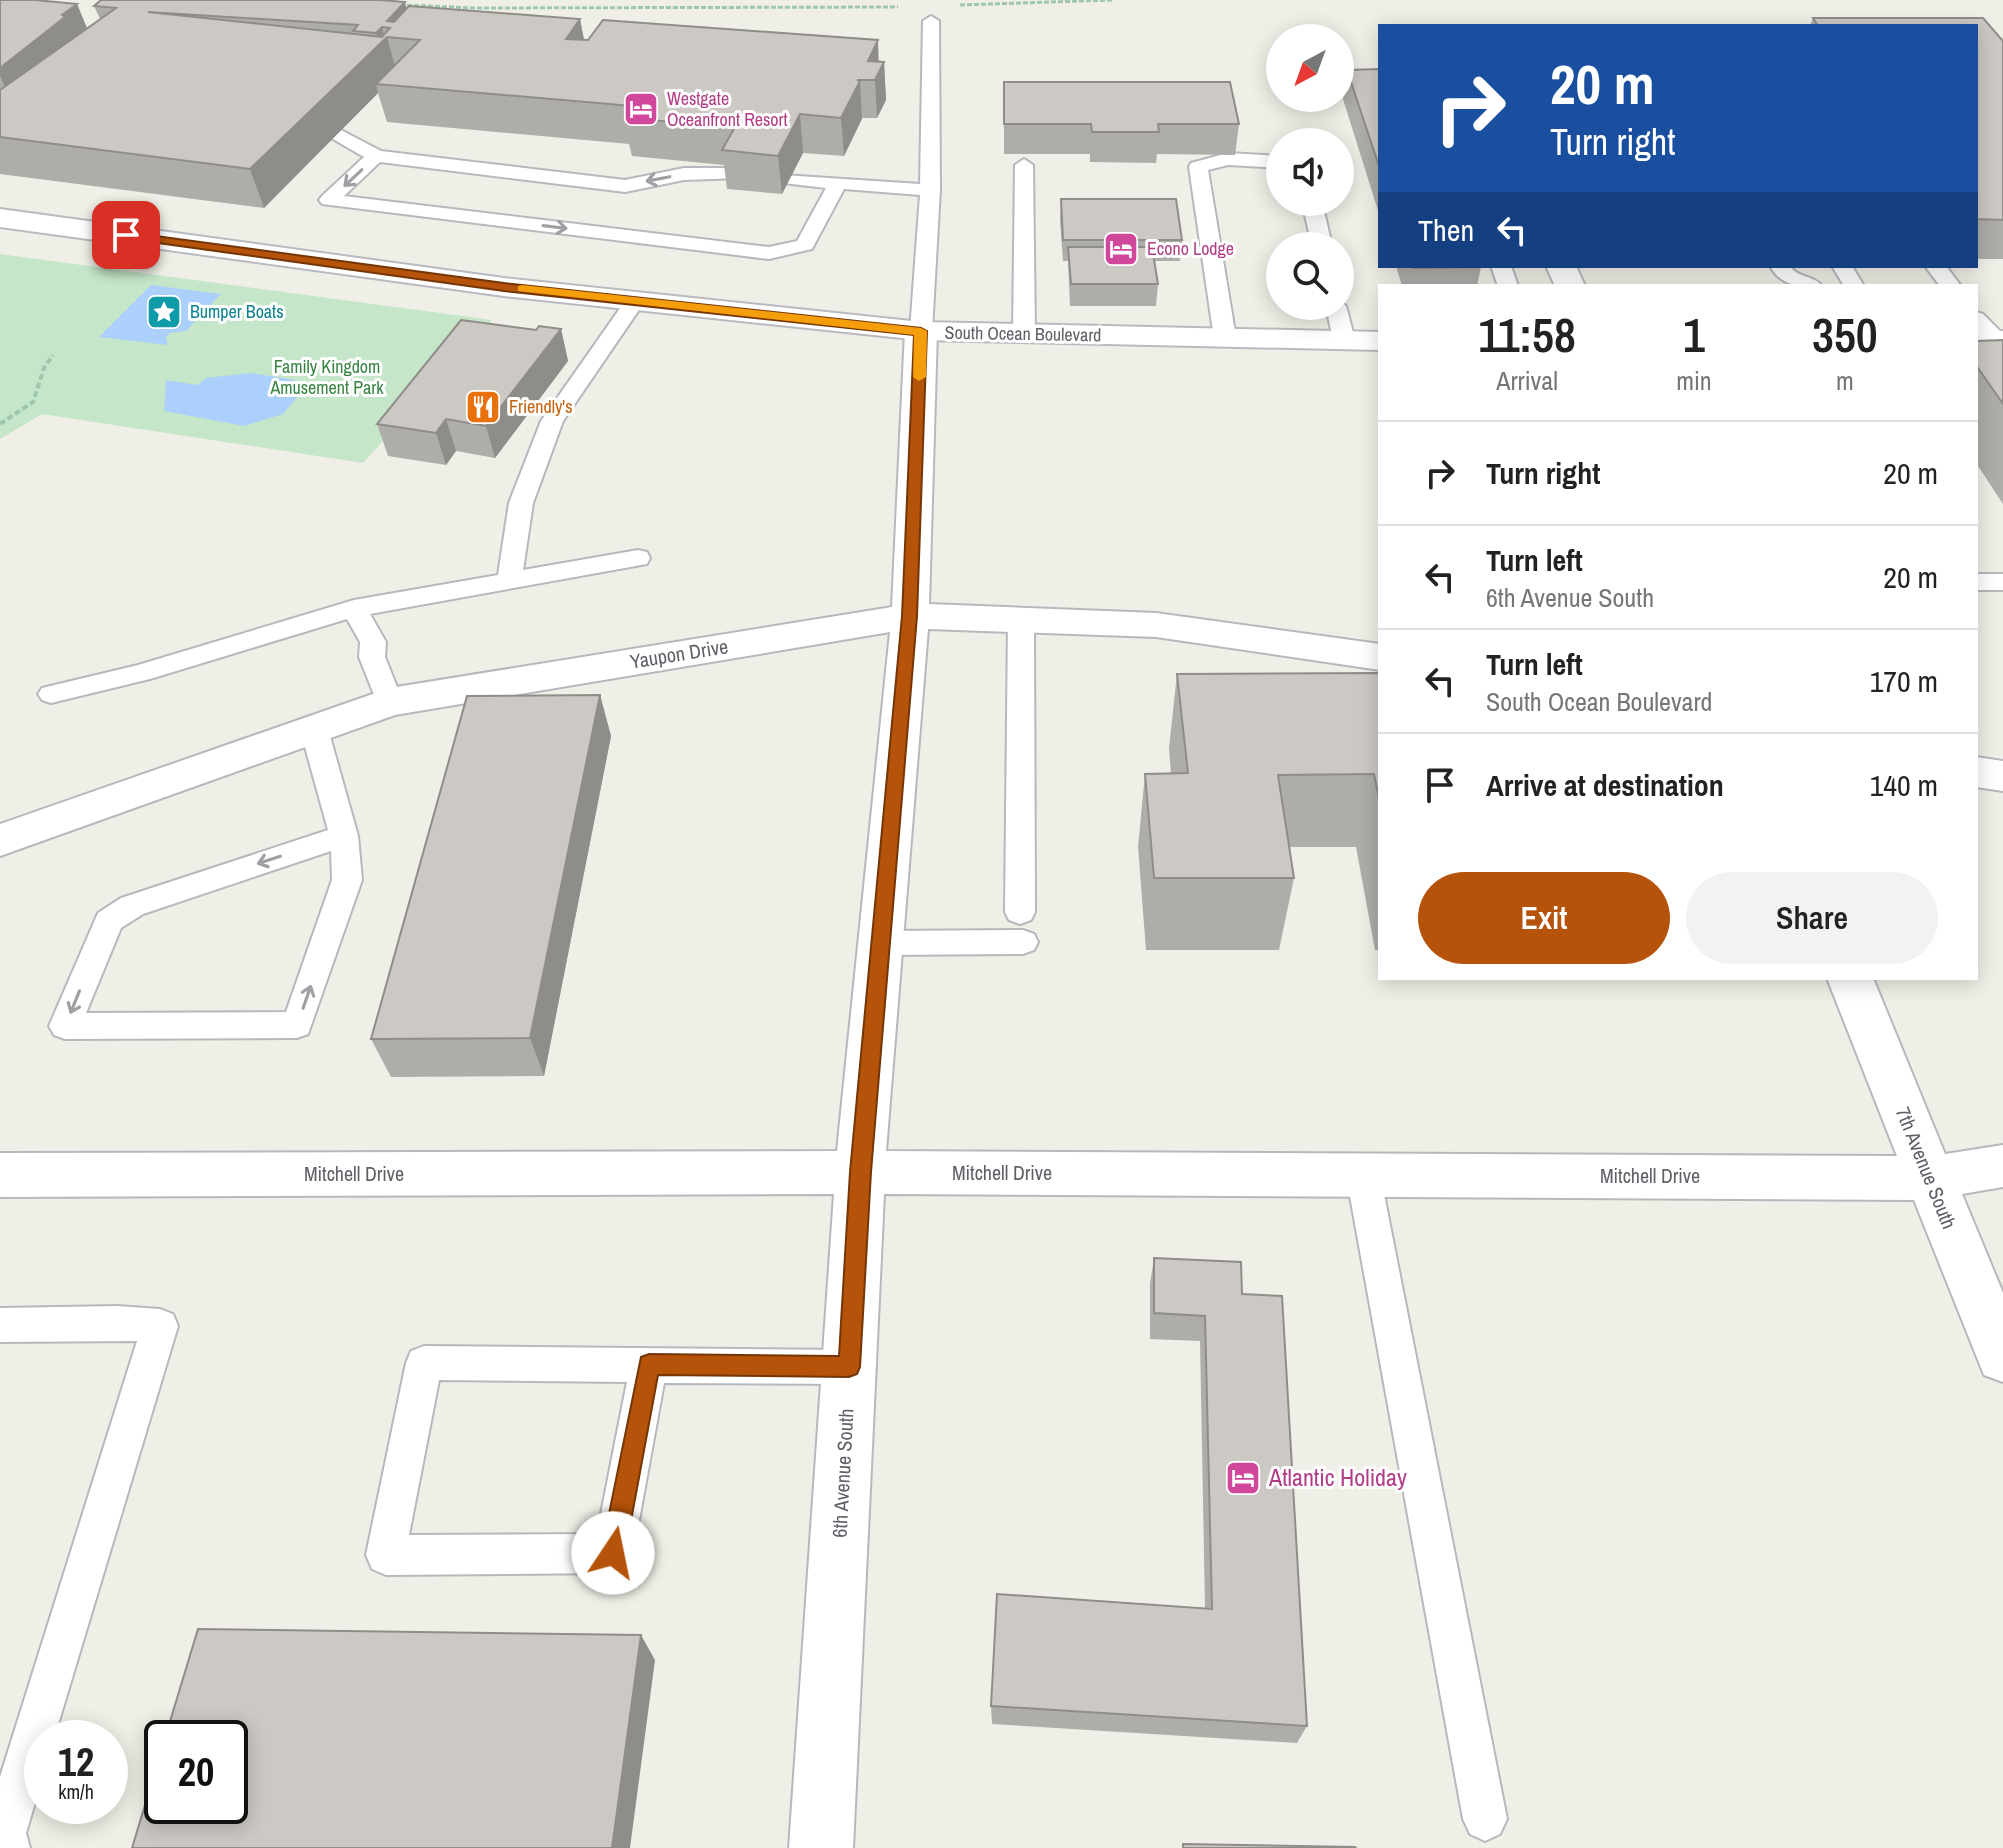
<!DOCTYPE html>
<style>
body{margin:0;font-family:"Archivo Narrow",sans-serif;background:#f2f2f2;color:#222;height:100vh;display:flex;flex-direction:column;font-size:30px;white-space:nowrap}
*{box-sizing:border-box;margin:0}
p{font-size:26px;color:#767676}
.icon{flex:none;width:44px;height:44px;fill:none;stroke:currentColor;stroke-width:2;stroke-linecap:round;stroke-linejoin:round}
.map{position:relative;flex:1;overflow:hidden}
.side{position:absolute;left:1378px;top:284px;width:600px;height:696px;display:flex;flex-direction:column;background:#fff;border-radius:0px;box-shadow:0 4px 20px #0003}
.side>*{flex:none}
.top-card{position:absolute;left:1378px;top:24px;width:600px;height:244px;border-radius:0px;box-shadow:0 4px 20px #0003;background:#1a4fa0;color:#fff;overflow:hidden}
.needle{width:52px;rotate:221deg}
.buttons{position:absolute;left:1266px;top:24px;display:grid;gap:16px}
.buttons a{display:grid;place-items:center;width:88px;height:88px;border-radius:50%;background:#fff;box-shadow:0 4px 20px #0003;font-size:40px}
.speed{position:absolute;left:24px;top:1720px;display:flex;gap:16px;font-size:40px;font-weight:700;text-align:center}
.speed>*{display:grid;place-content:center;width:104px;height:104px;border-radius:50%;background:#fff;box-shadow:0 4px 20px #0003;line-height:1}
.speed small{font-size:20px;font-weight:400}
.speed .limit{border:4px solid #111;border-radius:12px;background:#fff;color:#111}
.pin{position:absolute;display:grid;place-items:center;width:68px;height:68px;color:#fff;margin:-34px;border-radius:16px;box-shadow:0 4px 12px #0006}
.me{position:absolute;width:88px;margin:-44px;rotate:11deg;stroke-linejoin:round;filter:drop-shadow(0 0 6px #0008)}
.turn{display:flex;align-items:center;gap:28px;height:168px;padding:0 40px;font-size:36px}
.turn .icon{width:104px;height:104px;stroke-width:2.5}
.turn b{display:block;font-size:56px;line-height:68px}
.then{display:flex;align-items:center;height:76px;padding:0 40px;background:#0003;gap:16px;font-size:30px}
.eta{display:flex;justify-content:space-evenly;align-items:center;height:136px;text-align:center}
.eta b{font-size:48px;font-weight:600;line-height:56px}
.action{display:flex;gap:16px;margin-top:auto;padding:16px 40px}
.action a{flex:1;height:92px;border-radius:48px;background:#b45309;color:#fff;font-size:32px;font-weight:600;line-height:92px;text-align:center}
.action a+a{background:#f2f2f2;color:#222}
ul{padding:0;list-style:none}
li{display:flex;align-items:center;gap:24px;height:104px;padding:0 40px;border-top:2px solid #e0e0e0}
li div{flex:1}
li b{display:block;font-size:30px}
li em{font-style:normal}
.map>svg:first-child{display:block}
.green{fill:#c5e6c8}
.water{fill:#abd0fc}
.lines{fill:none;stroke-linecap:round;stroke-linejoin:round}
.lane-casing{stroke:#b7b8bd;stroke-width:4}
.street-casing{stroke:#b7b8bd;stroke-width:4}
.secondary-casing{stroke:#b8bac0;stroke-width:4}
.path-far1{stroke:#9ec7ae;stroke-width:3;stroke-dasharray:5 2;stroke-linecap:butt}
.path{stroke:#9ec7ae;stroke-width:4;stroke-dasharray:6 3;stroke-linecap:butt}
.lane{fill:#fff;fill-rule:evenodd}
.street{fill:#fff;fill-rule:evenodd}
.secondary{fill:#fff;fill-rule:evenodd}
.wall{fill:#afada9}
.shaded-wall{fill:#8f8d89}
.building{fill:#ccc9c4;stroke:#8f8d89;stroke-width:2;fill-rule:evenodd}
.oneway{stroke:#9ea0a4}
.route{fill:#b45309;stroke:#753606;stroke-width:2}
.slow{fill:#f59e0b}
.labels{text-anchor:middle;stroke-width:6;stroke-linejoin:round;paint-order:stroke}
.far-hotel-label{font-size:18px;fill:#b23c85;stroke:#fff;text-anchor:start}
.far-culture-label{font-size:18px;fill:#0d838f;stroke:#fff;text-anchor:start}
.far-street-label{font-size:18px;fill:#5e6167;stroke:#fff}
.far-park-label{font-size:18px;fill:#388443;stroke:#fff}
.far-food-label{font-size:18px;fill:#c56008;stroke:#fff;text-anchor:start}
.street-label{font-size:20px;fill:#5e6167;stroke:#fff}
.near-hotel-label{font-size:24px;fill:#b23c85;stroke:#fff;text-anchor:start}
</style>
<div class="map">
<svg width="2003" height="1848" viewBox="0 0 2003 1848">
<rect width="100%" height="100%" fill="#f0efe7"/>
<!-- green -->
<path class="green" d="M0,254L492,320L363,463L42,414L0,439Z"/>
<!-- water -->
<path class="water" d="M151,285L221,294L186,331L169,333L166,338L168,345L99,337Z
M250,373L295,380L300,394L283,414L244,426L164,411L166,380L198,385L206,378Z"/>
<g class="lines">
<!-- lane casing -->
<g class="lane-casing">
<path id="lane" d="M931,16L939,21L940,190L932,331L921,337L910,331L920,195L844,189L812,249L769,259L322,204L319,200L322,196L364,157L333,139L296,135L287,130L296,125L337,128L381,151L625,180L684,168H735L744,174L742,178L684,180L625,192L380,162L344,196L769,247L797,241L826,188L783,183L780,179L783,175L920,184L923,21Z
M1228,153L1280,156V168L1228,165L1208,170L1236,338L1225,344L1214,338L1189,167L1191,163Z
M1024,159L1033,165L1035,334L1024,340L1013,334L1015,165Z
M1302,202H1322L1332,246H1312Z
M1491,266H1511L1518,286H1498Z
M1770,266H1790C1797,278 1814,275 1822,286C1800,286 1782,288 1770,266Z
M1832,266H1852L1864,286H1844Z
M1925,266H1946L1961,286H1940Z
M635,295L645,301L563,421L533,503L523,570L638,550L647,552L650,558L647,564L370,614L386,642L385,657L403,702L399,709L390,711L381,709L377,702L359,657L360,642L347,619L150,679L51,703L42,700L38,694L42,688L138,665L354,600L498,575L509,503L541,421L628,297Z
M1340,301L1346,306L1355,340L1344,346L1333,340L1326,306H1340Z
M1976,312L1983,314L2003,334V345H1989L1976,330Z
M1976,574H2003V590H1976Z
M1021,612L1030,614L1034,620L1035,912L1031,920L1020,924L1009,920L1005,912L1008,620L1012,614Z
M314,719L324,722L328,729L358,836L362,880L308,1034L297,1038L65,1039L54,1035L49,1026L98,913L121,898L328,830L300,729L304,722ZM331,851L332,880L286,1012L86,1013L121,928L143,914Z
M1023,930L1034,934L1038,942L1034,950L1023,954L882,955L871,951L867,943L871,935L882,931Z
M1363,1159L1375,1164L1380,1174L1507,1819L1500,1834L1485,1841L1470,1834L1463,1819L1346,1174L1351,1164Z
M117,1306L160,1309L173,1314L178,1326L54,1738H42V1779L26,1833L30,1848H0V1777L137,1341L0,1342V1308Z
M424,1346L849,1350L862,1355L867,1367L862,1379L849,1384L664,1383L633,1553L627,1567L613,1573L386,1575L372,1569L366,1555L406,1363L411,1351ZM439,1380L627,1382L597,1534L409,1535Z"/>
</g>
<!-- street casing -->
<g class="street-casing">
<path id="street" d="M1546,266H1576L1585,286H1555Z
M921,322L932,324L937,331L929,604L1156,613L1380,644V670L1156,637L928,629L886,1151L1897,1156L1827,978H1873L1945,1154L2003,1145V1187L1962,1194L2003,1293V1382L1984,1375L1914,1200L884,1194L853,1848H789L834,1194L0,1197V1153L837,1151L890,632L395,715L0,856V824L390,688L892,607L905,331L910,324Z
M1976,757L2003,761V791L1976,787Z"/>
</g>
<!-- secondary casing -->
<g class="secondary-casing">
<path id="secondary" d="M0,209L504,278L921,322L1380,332V350L921,340L504,296L0,227Z
M1976,331H2003V349H1976Z"/>
</g>
<!-- path-far1 -->
<path class="path-far1" d="M400,5L477,8L898,7
M960,5L1112,0"/>
<!-- path -->
<path class="path" d="M0,424L33,402L44,368L53,355"/>
<!-- lane -->
<use href="#lane" class="lane"/>
<!-- street -->
<use href="#street" class="street"/>
<!-- secondary -->
<use href="#secondary" class="secondary"/>
</g>
<!-- wall -->
<path class="wall" d="M0,0L77,4L87,28L100,19L94,6L407,8L580,19L584,40L884,62L886,100L877,118H862L844,156L803,153L782,194L727,189L724,165L632,156L629,144L387,122L378,93L264,208L0,174Z
M1813,18H1983L2003,41V259H1976V26H1810Z
M1380,69V217L1343,99L1347,70Z
M1004,82L1239,124L1235,155L1157,154L1156,163L1090,162V154H1004Z
M1061,199L1182,240L1180,261H1154L1158,284L1156,306H1070L1068,261H1063L1060,220Z
M1396,266H1481V267L1477,286H1402Z
M561,329L568,361L495,458L456,451L446,465L388,456L377,424L536,330Z
M2003,340V504L1976,463V341Z
M1380,673V950H1375L1356,847H1289L1294,878L1279,950H1146L1138,847L1145,774H1171L1169,748L1177,674Z
M600,695L611,736L544,1076L391,1077L371,1039Z
M1154,1258L1242,1294L1307,1726L1297,1743L992,1724L991,1706L1205,1608L1200,1341L1150,1339V1284Z"/>
<!-- shaded-wall -->
<path class="shaded-wall" d="M405,2L415,39L387,21Z
M77,4L92,41L15,108L0,76V68Z
M580,19L587,56L566,39Z
M382,27L385,39L387,37L397,74L376,84L378,93L264,208L250,169L379,44L376,33Z
M878,40L879,71L884,62L886,100L877,118L875,80L868,61Z
M860,81L862,119L844,156L841,118Z
M800,114L803,153L782,194L778,156Z
M561,329L568,361L495,458L486,426Z
M446,419L456,451L446,465L436,433Z
M600,695L611,736L544,1076L530,1038Z
M641,1635L655,1660L630,1848H612Z"/>
<!-- building -->
<path class="building" d="M0,0H35L77,4L62,15L65,17L0,68Z
M101,0H380L405,2L387,21L394,22L409,6L580,19L566,39L588,40L603,20L878,40L868,61L884,62L875,80H857L860,81L841,118L800,114L778,156L722,150L735,127L625,118L633,106L376,84L420,40L387,37L250,169L0,137V90L116,8L94,6ZM148,12L358,25L353,31L376,33L382,27L390,28L382,37Z
M1813,18H1983L2003,41V220L1976,219V26H1818Z
M1380,69V169L1347,70Z
M1004,82H1230L1239,124H1158L1159,132H1092L1091,124H1004Z
M1061,199H1176L1182,240H1063Z
M1068,247H1152L1158,284H1071Z
M1412,266H1481V267L1413,268Z
M461,320L536,330L539,326L561,329L486,426L446,419L436,433L377,424Z
M2003,340V404L1976,365V341Z
M1380,673V803L1374,774L1278,775L1294,878H1154L1145,774L1188,773L1177,674Z
M600,695L530,1038L371,1039L467,696Z
M1154,1258L1241,1262L1242,1294L1282,1296L1307,1726L991,1706L997,1594L1212,1609L1205,1316L1154,1313Z
M198,1629L641,1635L612,1848H132L162,1749V1806H230V1738H165Z
M1183,1844L1355,1847L1356,1848H1183Z"/>
<!-- one-way arrows -->
<defs><path id="oneway-shaft" d="M-6 0H5M1.5-3L5.5 0L1.5 3" fill="none" stroke-width="1.6" stroke-linecap="round" stroke-linejoin="round" transform="scale(2)"/></defs>
<g class="oneway">
<use href="#oneway-shaft" transform="translate(353 178) rotate(137)"/>
<use href="#oneway-shaft" transform="translate(658 179) rotate(169)"/>
<use href="#oneway-shaft" transform="translate(555 227) rotate(7)"/>
<use href="#oneway-shaft" transform="translate(269 860) rotate(162)"/>
<use href="#oneway-shaft" transform="translate(307 997) rotate(-71)"/>
<use href="#oneway-shaft" transform="translate(75 1002) rotate(112)"/>
</g>
<!-- route -->
<path class="route" d="M126,232L504,283L921,328L927,331L917,616L871,1172L860,1367L857,1374L849,1377L658,1375L625,1553L621,1561L613,1565L605,1561L601,1553L641,1357L649,1354L839,1356L850,1172L902,616L914,335L504,291L122,238L120,235Z"/>
<!-- slow -->
<path class="slow" d="M522,285L921,328L927,331L926,377L919,381L913,377L914,335L518,291V286Z"/>
<!-- icons -->
<defs>
<g id="hotel-square" transform="scale(1.8)"><rect x="-9" y="-9" width="18" height="18" rx="4" fill="#d1479c" stroke="#fff"/><path d="M-6-4.5h1.5V1H6V5H4.5V3h-9V5H-6ZM-4 0a1.8 1.8 0 1 1 3.6 0ZM.5 0V-2.5h3Q6-2.5 6 0Z" fill="#fff"/></g>
<g id="sight-square" transform="scale(1.8)"><rect x="-9" y="-9" width="18" height="18" rx="4" fill="#0f9aa8" stroke="#fff"/><path d="M0-6L1.8-2.2L6-1.7L2.9 1.2L3.7 5.4L0 3.3L-3.7 5.4L-2.9 1.2L-6-1.7L-1.8-2.2Z" fill="#fff"/></g>
<g id="restaurant-square" transform="scale(1.8)"><rect x="-9" y="-9" width="18" height="18" rx="4" fill="#e8710a" stroke="#fff"/><path d="M-5-6h1v4h1v-4h1v4h1v-4h1v5L-1.5 .5V6h-2V.5L-5-1ZM5-6V6H3V1.5H1.5Q1.5-4 5-6Z" fill="#fff"/></g>
</defs>
<g fill-rule="evenodd">
<use href="#hotel-square" x="641" y="109"/>
<use href="#hotel-square" x="1121" y="249"/>
<use href="#sight-square" x="164" y="312"/>
<use href="#restaurant-square" x="483" y="407"/>
<use href="#hotel-square" x="1243" y="1478"/>
</g>
<g class="labels">
<!-- far-hotel labels -->
<g class="far-hotel-label">
<text x="667" y="105">Westgate<tspan x="667" dy="21">Oceanfront Resort</tspan></text>
<text x="1147" y="255">Econo Lodge</text>
</g>
<!-- far-culture labels -->
<g class="far-culture-label">
<text x="190" y="318">Bumper Boats</text>
</g>
<!-- far-street labels -->
<g class="far-street-label">
<text transform="translate(1023 334) rotate(1)" y="6">South Ocean Boulevard</text>
</g>
<!-- far-park labels -->
<g class="far-park-label">
<text x="327" y="373">Family Kingdom<tspan x="327" dy="21">Amusement Park</tspan></text>
</g>
<!-- far-food labels -->
<g class="far-food-label">
<text x="509" y="413">Friendly's</text>
</g>
<!-- street labels -->
<g class="street-label">
<text transform="translate(679 654) rotate(-9)" y="7">Yaupon Drive</text>
<text transform="translate(1926 1168) rotate(68)" y="7">7th Avenue South</text>
<text x="1002" y="1180">Mitchell Drive</text>
<text x="354" y="1181">Mitchell Drive</text>
<text x="1650" y="1183">Mitchell Drive</text>
<text transform="translate(843 1473) rotate(-87)" y="7">6th Avenue South</text>
</g>
<!-- near-hotel labels -->
<g class="near-hotel-label">
<text x="1269" y="1486">Atlantic Holiday</text>
</g>
</g>
</svg>
<div class="buttons">
<a><svg class="needle" viewBox="-14 -14 28 28"><path d="M0-13l5 13h-10z" fill="#e53935"/><path d="M0 13l5-13h-10z" fill="#767676"/></svg></a>
<a><svg class="icon" aria-label="sound" viewBox="0 0 24 24"><path d="M4 9h4l5-4v14l-5-4H4zM17 9q2 3 0 6"/></svg></a>
<a><svg class="icon" aria-label="search" viewBox="0 0 24 24"><circle cx="10" cy="10" r="6"/><path d="M15 15l6 6"/></svg></a>
</div>
<div class="speed"><div>12<small>km/h</small></div><div class="limit">20</div></div>
<div class="pin" style="left:126px;top:235px;background:#d93025"><svg class="icon" aria-label="arrive" viewBox="0 0 24 24"><path d="M6 21V4h12l-3 4 3 4H6"/></svg></div>
<svg class="me" style="left:613px;top:1553px" viewBox="-20 -20 40 40"><circle r="19" fill="#fff"/><path d="M0-13L10 11 0 6-10 11z" fill="#b45309"/></svg>
<div class="top-card">
<div class="turn"><svg class="icon" aria-label="right" viewBox="0 0 24 24"><path d="M7 20v-9h11M14 6l5 5-5 5"/></svg><div><b>20 m</b>Turn right</div></div>
<div class="then">Then<svg class="icon" aria-label="left" viewBox="0 0 24 24"><path d="M17 20v-9H6M10 6l-5 5 5 5"/></svg></div>
</div>
<section class="side">
<div class="eta">
<div><b>11:58</b><p>Arrival</p></div>
<div><b>1</b><p>min</p></div>
<div><b>350</b><p>m</p></div>
</div>
<ul>
<li><svg class="icon" aria-label="right" viewBox="0 0 24 24"><path d="M7 20v-9h11M14 6l5 5-5 5"/></svg><div><b>Turn right</b></div><em>20 m</em></li>
<li><svg class="icon" aria-label="left" viewBox="0 0 24 24"><path d="M17 20v-9H6M10 6l-5 5 5 5"/></svg><div><b>Turn left</b><p>6th Avenue South</p></div><em>20 m</em></li>
<li><svg class="icon" aria-label="left" viewBox="0 0 24 24"><path d="M17 20v-9H6M10 6l-5 5 5 5"/></svg><div><b>Turn left</b><p>South Ocean Boulevard</p></div><em>170 m</em></li>
<li><svg class="icon" aria-label="arrive" viewBox="0 0 24 24"><path d="M6 21V4h12l-3 4 3 4H6"/></svg><div><b>Arrive at destination</b></div><em>140 m</em></li>
</ul>
<div class="action"><a>Exit</a><a>Share</a></div>
</section>
</div>
